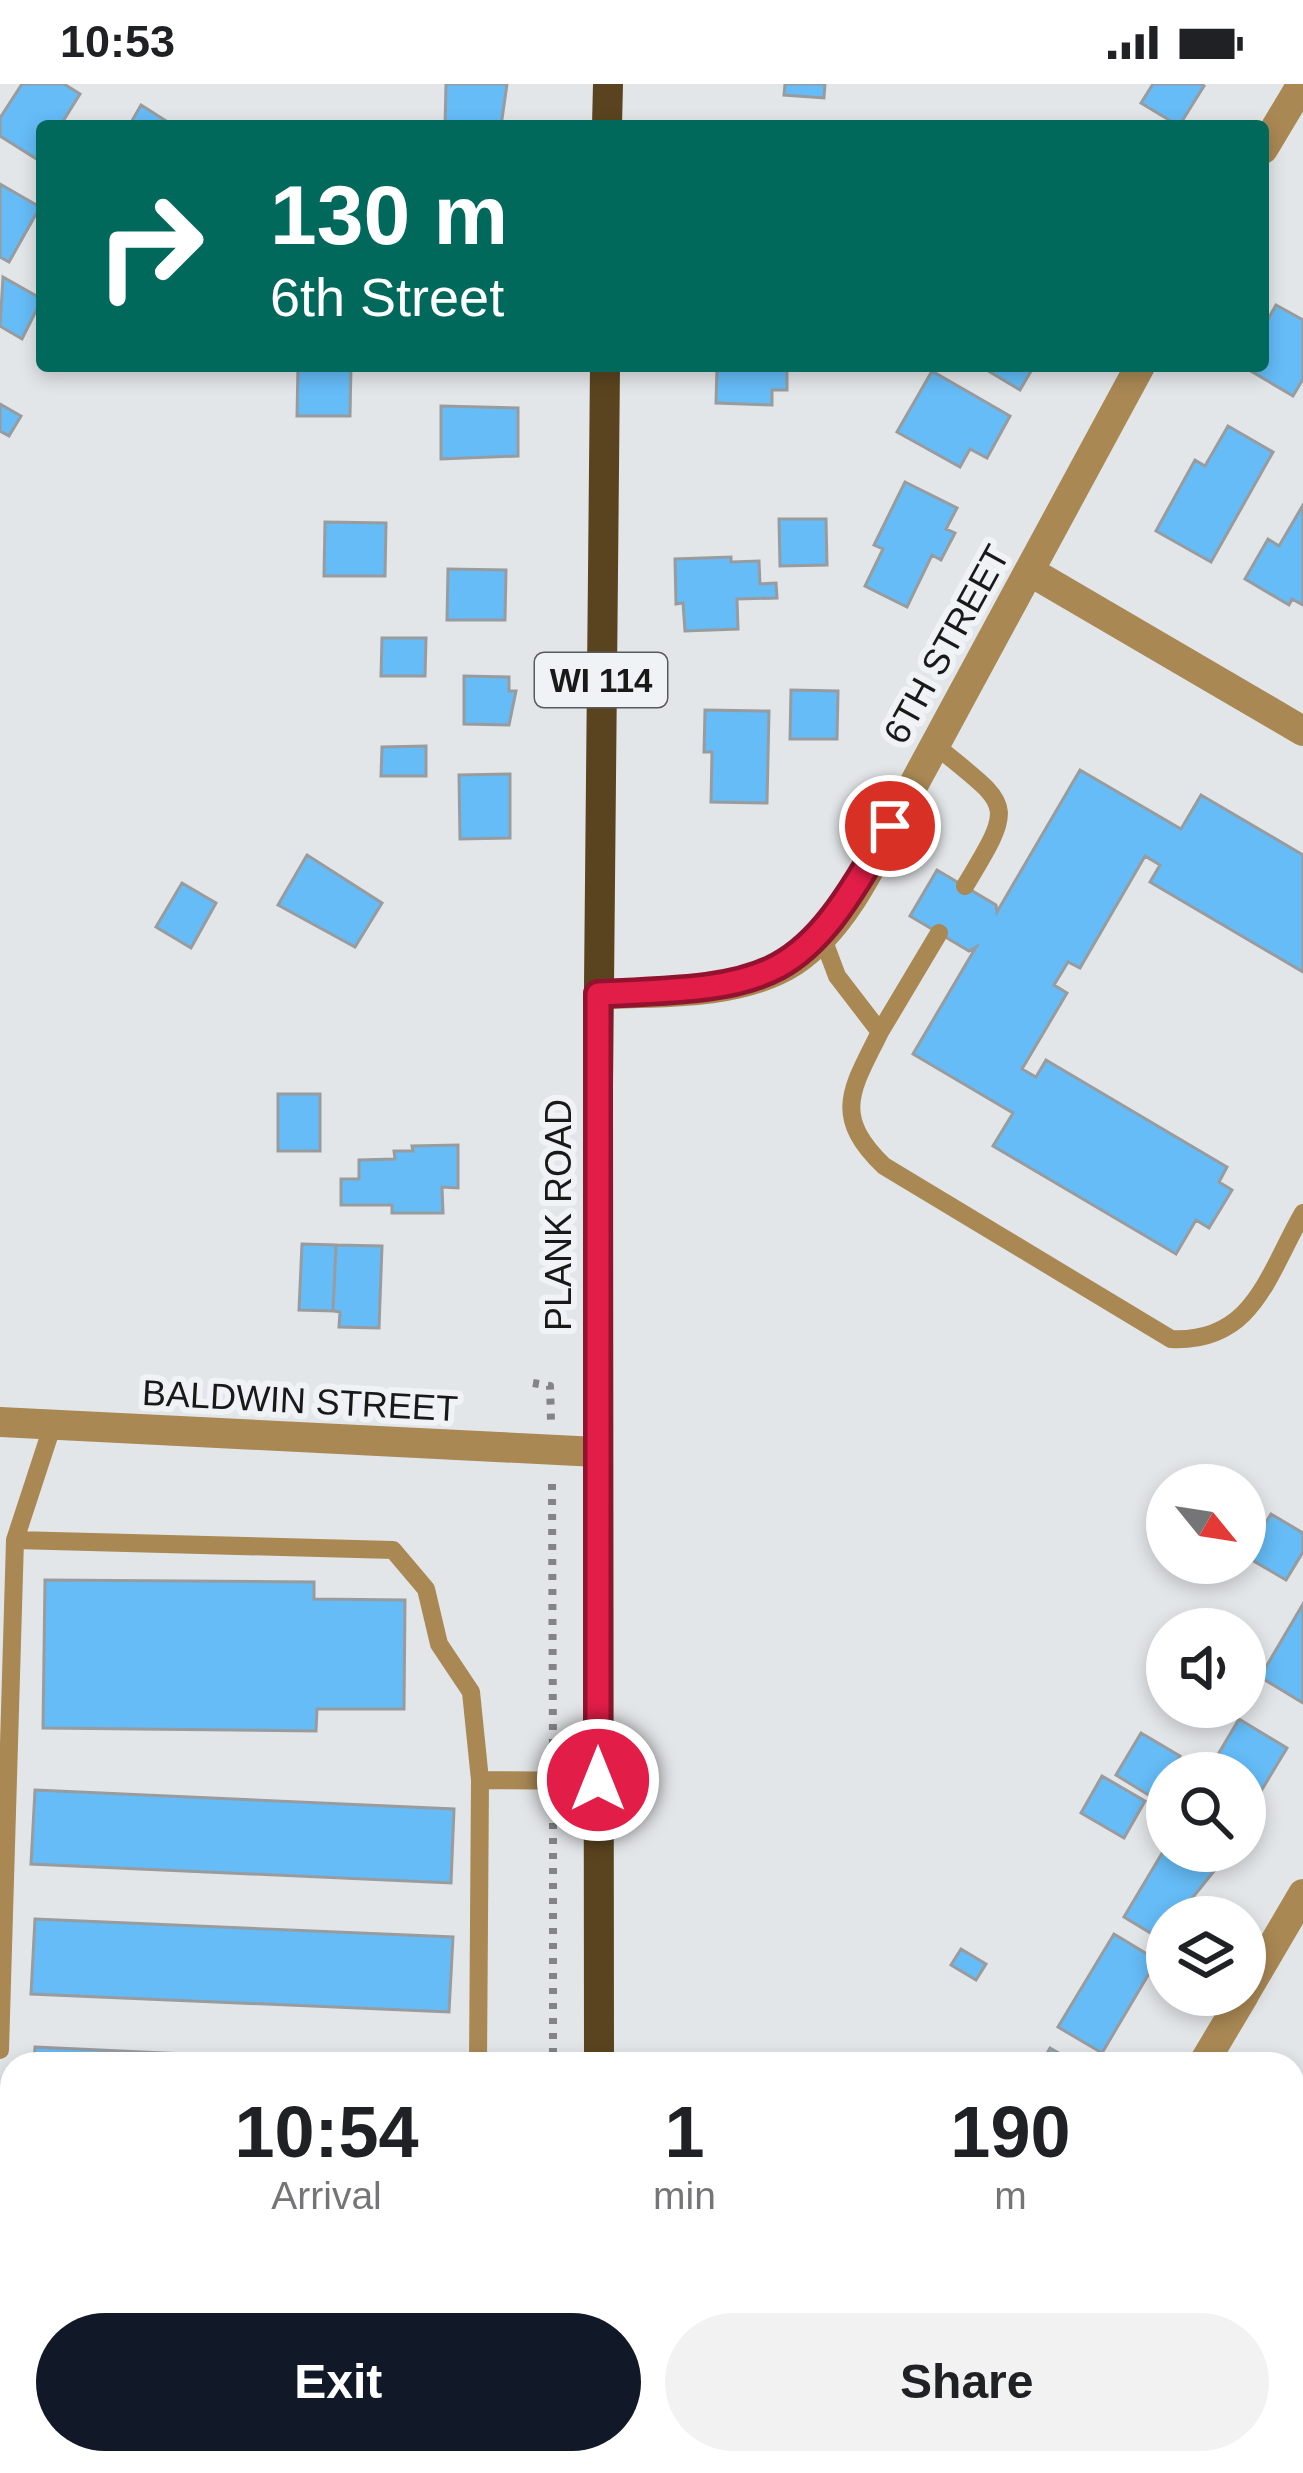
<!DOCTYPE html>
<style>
body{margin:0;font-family:Arial,sans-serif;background:#f2f2f2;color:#202124;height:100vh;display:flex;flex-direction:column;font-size:45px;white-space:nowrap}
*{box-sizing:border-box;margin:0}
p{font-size:39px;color:#757577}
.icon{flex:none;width:66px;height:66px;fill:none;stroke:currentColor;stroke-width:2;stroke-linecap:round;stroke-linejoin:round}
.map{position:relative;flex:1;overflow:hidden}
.side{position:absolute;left:0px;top:1968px;width:1305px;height:423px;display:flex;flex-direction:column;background:#fff;border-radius:36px 36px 0 0;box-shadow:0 6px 18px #0003}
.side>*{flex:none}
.guide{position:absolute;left:36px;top:36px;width:1233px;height:252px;border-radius:12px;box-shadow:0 6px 18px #0003;background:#00695c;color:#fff;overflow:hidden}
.needle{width:78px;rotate:120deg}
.buttons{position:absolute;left:1146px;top:1380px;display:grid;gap:24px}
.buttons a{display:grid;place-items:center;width:120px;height:120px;border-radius:50%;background:#fff;box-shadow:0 6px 18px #0003;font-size:60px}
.pin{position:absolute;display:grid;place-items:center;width:102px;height:102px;color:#fff;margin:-51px;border:6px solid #fff;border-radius:50%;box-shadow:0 3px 12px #0007}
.me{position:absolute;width:132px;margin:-66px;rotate:0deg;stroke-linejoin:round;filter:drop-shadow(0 0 9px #0008)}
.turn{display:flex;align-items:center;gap:42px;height:252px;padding:0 36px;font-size:54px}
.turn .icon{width:156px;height:156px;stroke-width:2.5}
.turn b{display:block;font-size:84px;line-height:102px}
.eta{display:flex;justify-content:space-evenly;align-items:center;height:204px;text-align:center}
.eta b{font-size:72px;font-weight:700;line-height:84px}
.primary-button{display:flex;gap:24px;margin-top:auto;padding:24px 36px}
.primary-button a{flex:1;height:138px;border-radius:72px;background:#111827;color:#fff;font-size:48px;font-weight:700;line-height:138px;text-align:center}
.primary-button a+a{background:#f2f2f2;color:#202124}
.status{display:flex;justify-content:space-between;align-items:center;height:84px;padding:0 60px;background:#fff;direction:ltr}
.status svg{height:33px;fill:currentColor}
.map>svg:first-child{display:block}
.building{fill:#65bcf7;stroke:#999c9e;stroke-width:3}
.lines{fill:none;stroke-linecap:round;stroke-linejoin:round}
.path{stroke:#828485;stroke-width:8;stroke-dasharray:6 9;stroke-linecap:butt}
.service{stroke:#a98854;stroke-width:18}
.minor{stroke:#a98854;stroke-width:30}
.primary{stroke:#5a441f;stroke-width:30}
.route-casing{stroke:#92132f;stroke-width:30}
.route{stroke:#e11d48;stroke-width:21}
.labels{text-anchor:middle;stroke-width:12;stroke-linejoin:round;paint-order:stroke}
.shield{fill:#f0f3f5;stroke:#595a5b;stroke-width:3}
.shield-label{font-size:33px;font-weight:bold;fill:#181919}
.street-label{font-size:36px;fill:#181919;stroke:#f0f3f5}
</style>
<div class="status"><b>10:53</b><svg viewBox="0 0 49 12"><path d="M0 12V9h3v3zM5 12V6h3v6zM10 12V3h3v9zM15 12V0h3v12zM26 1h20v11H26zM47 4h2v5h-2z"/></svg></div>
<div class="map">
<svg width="1303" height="2389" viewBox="0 0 1303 2389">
<rect width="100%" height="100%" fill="#e3e6e8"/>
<!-- building -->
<path class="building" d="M22,0H64L80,10L60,42H42L38,76L0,52V34Z
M446,0H507L501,42H445Z
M785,0H825L824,14L784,11Z
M1153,0H1201L1204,2L1179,42L1141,19Z
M141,21L174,42H129Z
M0,100L40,123L9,178L0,173Z
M3,193L42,215L22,255L0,242Z
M1276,221L1303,236V295L1293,312L1249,286L1263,282V244Z
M298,282H351L350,332H297Z
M717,282H787V306H772V321L716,319Z
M980,282H1034L1020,306Z
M932,287L1010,332L987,374L970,365L960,383L897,348Z
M0,320L21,332L9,352L0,347Z
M441,322L518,324V372L441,375Z
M1228,342L1273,368L1211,478L1156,447L1195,376L1205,382Z
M905,398L957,424L946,445L955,449L941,476L932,471L907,523L865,502L883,465L874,461Z
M1303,421V521L1292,515L1289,521L1245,495L1268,455L1279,462Z
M779,435H826L827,481L780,482Z
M325,438L386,439L385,492H324Z
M731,473V478L759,477L760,500L776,499L777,514L737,515L738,545L685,547L683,519L676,520L675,475Z
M448,485L506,486L505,536H447Z
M382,554H426L425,592H381Z
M464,592L509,593V607H516L509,641L464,640Z
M791,606L838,607L837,655H790Z
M705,626L769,627L767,719L711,718L712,668H704Z
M426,662V692H381L382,663Z
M1080,686L1181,745L1201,711L1303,771V888L1150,798L1160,781L1145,772L1080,884L1068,878L1054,901L1067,909L1022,985L1036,993L1046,976L1227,1083L1219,1098L1232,1106L1209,1144L1196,1136L1176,1170L993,1062L1013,1029L913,970L976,863L969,867L910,832L937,786L996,821L997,828Z
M510,690V754L460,755L459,691Z
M307,771L382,819L355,863L278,821Z
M182,799L216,819L191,864L156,843Z
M278,1010H320V1067H278Z
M458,1061V1104L442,1103L443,1129H392V1121H341V1095H359V1076L395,1075L394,1067H413L412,1062Z
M302,1160L336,1161L333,1227L299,1226Z
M336,1161L382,1162L379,1244L339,1243L340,1228L333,1227Z
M1271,1430L1303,1449V1468L1286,1496L1245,1472Z
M45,1496L314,1498V1515L405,1516L404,1625H317L316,1647L43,1644Z
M1303,1520V1619L1260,1593Z
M1239,1635L1287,1664L1246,1732L1245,1689H1207Z
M1141,1649L1180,1672L1155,1715L1116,1691Z
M1102,1692L1145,1717L1124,1754L1081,1729Z
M35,1706L454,1725L451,1799L31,1780Z
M1167,1761V1767L1214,1787L1189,1818L1196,1822L1190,1833H1167V1859L1124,1833Z
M35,1835L453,1853L449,1928L31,1910Z
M1114,1850L1157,1876L1102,1969L1058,1943Z
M961,1865L986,1880L976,1896L951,1881Z
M35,1963L403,1980H34Z
M1050,1964L1078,1980H1041Z
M0,2109L12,2110V2146L0,2145Z
M757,2379H839L833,2389H751Z
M1125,2379H1181L1175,2389H1118Z"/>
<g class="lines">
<!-- path -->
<path class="path" d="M533,1299L550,1302L551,1337
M552,1400L553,1673
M553,1724V1980
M552,2389V2379"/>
<!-- service -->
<path class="service" d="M935,661C1011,724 1017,716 965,802
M822,852L837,892L880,948C852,1005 831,1031 884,1082L1171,1255C1253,1259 1267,1192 1303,1129
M880,948L939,849
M15,1456L393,1466L426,1505L439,1560L471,1608L480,1696L598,1697
M0,1966L15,1456L52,1343
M478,1980L480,1696
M0,2078L12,2079
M0,2262L12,2263
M472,2389L475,2379"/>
<!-- minor -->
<path class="minor" d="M1263,65L1302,0
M1031,488L1303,647
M598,910C658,908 741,912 794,877C852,838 882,757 915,698C991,560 1064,420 1140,282
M0,1338L597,1368
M1245,1909L1303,1810
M1203,1980L1244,1911
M1293,2063L1303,2069
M971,2389L976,2379"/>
<!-- primary -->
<path class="primary" d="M607,42L608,0
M599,1980L598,1004L605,282
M600,2379V2389"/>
</g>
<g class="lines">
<!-- route casing -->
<g class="route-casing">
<path id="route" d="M598,1696V910C777,903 802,899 890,742"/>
</g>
<!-- route -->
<use href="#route" class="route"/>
</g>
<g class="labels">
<!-- shield labels -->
<rect class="shield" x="535" y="569" width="132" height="54" rx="9"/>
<g class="shield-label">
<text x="601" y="608">WI 114</text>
</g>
<!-- street labels -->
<g class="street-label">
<text transform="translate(946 560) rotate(-61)" y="13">6TH STREET</text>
<text transform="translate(558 1131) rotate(-90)" y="13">PLANK ROAD</text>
<text transform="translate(300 1316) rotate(3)" y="13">BALDWIN STREET</text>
</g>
</g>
</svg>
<div class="buttons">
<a><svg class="needle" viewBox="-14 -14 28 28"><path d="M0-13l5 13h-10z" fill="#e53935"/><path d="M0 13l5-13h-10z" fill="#757577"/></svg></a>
<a><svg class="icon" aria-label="sound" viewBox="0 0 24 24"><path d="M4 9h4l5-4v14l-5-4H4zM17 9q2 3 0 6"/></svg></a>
<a><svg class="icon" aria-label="search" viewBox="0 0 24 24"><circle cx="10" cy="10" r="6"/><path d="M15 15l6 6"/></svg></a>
<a><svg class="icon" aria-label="layers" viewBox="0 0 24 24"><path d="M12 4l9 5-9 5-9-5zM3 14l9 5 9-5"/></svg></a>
</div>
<div class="pin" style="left:890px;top:742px;background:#d93025"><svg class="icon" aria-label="arrive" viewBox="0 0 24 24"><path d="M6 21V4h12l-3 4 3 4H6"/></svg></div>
<svg class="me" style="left:598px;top:1696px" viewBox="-20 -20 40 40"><circle r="17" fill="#e11d48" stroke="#fff" stroke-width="3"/><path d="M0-11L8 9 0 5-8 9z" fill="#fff"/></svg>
<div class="guide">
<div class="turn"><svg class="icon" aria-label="right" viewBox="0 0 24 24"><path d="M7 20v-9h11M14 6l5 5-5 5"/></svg><div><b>130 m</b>6th Street</div></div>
</div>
<section class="side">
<div class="eta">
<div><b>10:54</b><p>Arrival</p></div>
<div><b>1</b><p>min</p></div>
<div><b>190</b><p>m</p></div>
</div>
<div class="primary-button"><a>Exit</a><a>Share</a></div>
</section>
</div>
